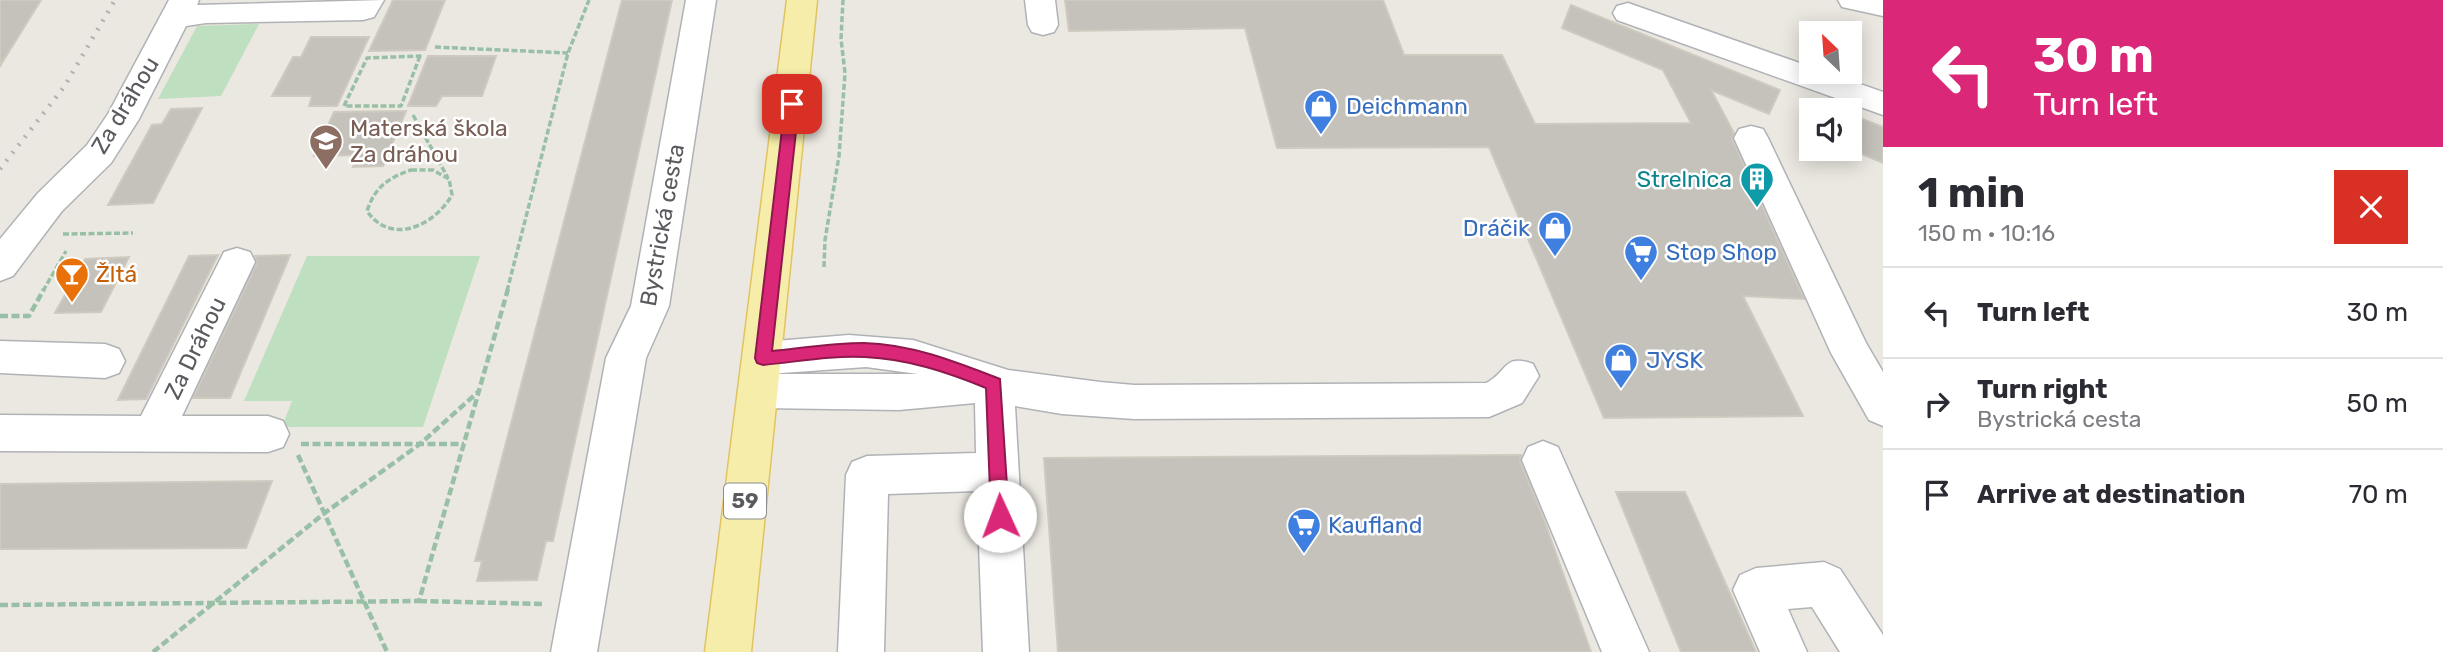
<!DOCTYPE html>
<meta charset="utf-8">
<style>
body{margin:0;font-family:Rubik,sans-serif;background:#f7f7f7;color:#2b2b33;height:100vh;display:flex;flex-direction:column;font-size:26px;white-space:nowrap}
*{box-sizing:border-box;margin:0}
p{font-size:23px;color:#7c7c81}
.icon{flex:none;width:38px;height:38px;fill:none;stroke:currentColor;stroke-width:2;stroke-linecap:round;stroke-linejoin:round}
.map{position:relative;flex:1;overflow:hidden}
.side{display:flex;flex-direction:column;background:#fff;width:560px}
.side>*{flex:none}
.banner{background:#db2777;color:#fff;overflow:hidden}
.needle{width:46px;rotate:335deg}
.controls{position:absolute;left:1799px;top:21px;display:grid;gap:14px}
.controls a{display:grid;place-items:center;width:63px;height:63px;border-radius:0px;background:#fff;box-shadow:0 4px 18px #0003;font-size:35px}
.pin{position:absolute;display:grid;place-items:center;width:60px;height:60px;color:#fff;margin:-30px;border-radius:14px;box-shadow:0 4px 10px #0006}
.me{position:absolute;width:77px;margin:-38px;rotate:358deg;stroke-linejoin:round;filter:drop-shadow(0 0 5px #0008)}
.turn{display:flex;align-items:center;gap:24px;height:147px;padding:0 35px;font-size:32px}
.turn .icon{width:91px;height:91px;stroke-width:2.5}
.turn b{display:block;font-size:49px;line-height:60px}
.round{display:grid;place-items:center;flex:none;width:74px;height:74px;border-radius:0px;background:#f7f7f7}
.head{display:flex;align-items:center;justify-content:space-between;height:119px;padding:0 35px}
h1{font-size:42px;font-weight:700;line-height:52px}
ul{padding:0;list-style:none}
li{display:flex;align-items:center;gap:21px;height:91px;padding:0 35px;border-top:2px solid #e1e1e2}
li div{flex:1}
li b{display:block;font-size:26px}
li em{font-style:normal}
main{display:flex;flex:1;min-height:0}
.map>svg:first-child{display:block}
.green{fill:#bee0c0}
.building{fill:#c5c2bc;stroke:#cecabf;stroke-width:2}
.lines{fill:none;stroke-linecap:round;stroke-linejoin:round}
.minor-casing{stroke:#b0b2b6;stroke-width:3}
.major-casing{stroke:#e1c362;stroke-width:3}
.path-far1{stroke:#99c0a6;stroke-width:3.5;stroke-dasharray:6 2.5;stroke-linecap:butt}
.path{stroke:#99c0a6;stroke-width:4.5;stroke-dasharray:8 3.5;stroke-linecap:butt}
.minor{fill:#fff;fill-rule:evenodd}
.major{fill:#f5eda9;fill-rule:evenodd}
.rail{stroke:#b0b1b1;stroke-width:4.5;stroke-dasharray:2 8;stroke-linecap:butt}
.route{fill:#db2777;stroke:#8e194d;stroke-width:2}
.labels{text-anchor:middle;stroke-width:5;stroke-linejoin:round;paint-order:stroke}
.shield{fill:#fff;stroke:#8b8c8f;stroke-width:2}
.shield-label{font-size:21px;font-weight:bold;fill:#595b5f}
.street-label{font-size:23px;fill:#595b5f;stroke:#fff}
.shop-label{font-size:23px;fill:#366cbe;stroke:#fff;text-anchor:start}
.education-label{font-size:23px;fill:#785e54;stroke:#fff;text-anchor:start}
.culture-label{font-size:23px;fill:#0d838f;stroke:#fff;text-anchor:end}
.food-label{font-size:23px;fill:#c56008;stroke:#fff;text-anchor:start}
</style>
<main>
<div class="map">
<svg width="1883" height="652" viewBox="0 0 1883 652">
<rect width="100%" height="100%" fill="#eae8e0"/>
<!-- green -->
<path class="green" d="M259,24L221,96L158,99L197,26Z
M307,256H480L423,427H282L292,401H244Z"/>
<!-- building -->
<path class="building" d="M0,0H41L0,66Z
M393,0H445L425,50L369,51Z
M622,0H672L553,541H546L537,580L477,581L482,561H475Z
M1065,0H1383L1404,55H1502L1535,124L1691,123L1663,70L1562,28L1571,5L1780,90L1769,114L1711,90L1734,133L1732,139L1804,299L1743,296L1803,416L1604,418L1489,147L1277,148L1245,28L1069,31Z
M311,37H369L337,106H309L312,96H272L293,57H301Z
M428,56H496L482,96H442L436,106H408Z
M202,108L153,203L108,205L152,125L162,124L171,109Z
M406,111L383,166L353,167L358,155L314,156L334,112Z
M1850,114L1883,127V163L1850,149Z
M218,255L146,399L118,400L189,256Z
M290,255L230,398H193L257,263L255,256Z
M129,257L101,312L55,313L85,259Z
M1521,455L1520,461L1543,517L1591,652H1058L1044,458Z
M272,481L246,548L0,549V484Z
M1616,492H1685L1756,652H1681Z"/>
<g class="lines">
<!-- minor casing -->
<g class="minor-casing">
<path id="minor" d="M169,0H199L197,5L384,0L374,17L363,20L206,23L186,26L139,119L111,163L62,211L13,276L0,281V239L38,193L87,145L108,114Z
M686,0H716L669,306L646,358L597,652H551L606,358L631,306Z
M1025,0H1055L1058,25L1054,32L1043,35L1032,32L1028,25Z
M1838,0H1883V16L1842,7Z
M1628,3L1811,67V72H1826L1883,92V115L1617,20L1613,13L1617,6Z
M1751,126L1763,129L1768,138L1866,343L1883,372V426L1869,420L1831,353L1734,138L1739,129Z
M237,248L250,252L255,262L182,416H268L283,421L289,434L283,447L268,452L0,451V415L141,416L224,252Z
M849,335L913,340L1008,370L1100,382L1134,385L1486,383C1508,372 1503,353 1533,364L1539,376L1522,403L1489,417L1134,419L1062,414L1015,406L1029,652H983L977,491L888,494L884,652H838L846,475L852,462L867,456L976,453L975,403L899,410L758,408L744,403L738,391L744,379L761,374L749,370L743,358L749,346L763,342ZM866,367L918,374H768Z
M0,341L105,344L119,349L125,361L119,373L105,378L0,373Z
M1543,441L1558,447L1649,652H1602L1522,460L1528,447Z
M1824,562L1840,569L1883,635V652H1840L1812,607L1788,609L1807,652H1760L1733,590L1740,575L1756,568Z"/>
</g>
<!-- major casing -->
<g class="major-casing">
<path id="major" d="M787,0H817L751,652H705Z"/>
</g>
<!-- path-far1 -->
<path class="path-far1" d="M435,47L568,53
M420,56L401,106H344L367,58Z
M413,115L448,178
M411,170H433L449,179L452,195C434,226 391,246 367,211C375,187 388,178 411,170Z
M63,234L133,233
M824,267L825,240L839,156L845,73L841,39L843,0
M43,291L66,251
M507,291L568,53L589,0"/>
<!-- path -->
<path class="path" d="M0,316H29L44,289
M301,444H464
M298,455L387,652
M419,601L544,604
M0,605L419,601L508,289
M153,652L326,512L420,444L478,392"/>
<!-- minor -->
<use href="#minor" class="minor"/>
<!-- major -->
<use href="#major" class="major"/>
<!-- rail -->
<path class="rail" d="M0,169L64,87L115,0"/>
</g>
<!-- route -->
<path class="route" d="M792,100L799,104L772,351C802,348 833,343 864,343C911,344 956,362 1000,379L1009,516L1006,522L1000,525L994,522L991,516L986,388C947,372 908,359 865,357C832,355 796,362 763,365L757,363L755,358L785,104Z"/>
<!-- icons -->
<defs>
<g id="shop-pin" transform="scale(1.75)"><path d="M0 17L-7.5 6A9.5 9.5 0 1 1 7.5 6Z" fill="#3f7fe0" stroke="#fff"/><path d="M-5-2.5h2.3a2.7 3.5 0 0 1 5.4 0H5L5.5 6h-11ZM-1.5-2.5h3a1.5 2.3 0 0 0-3 0Z" fill="#fff"/></g>
<g id="school-pin" transform="scale(1.75)"><path d="M0 17L-7.5 6A9.5 9.5 0 1 1 7.5 6Z" fill="#8d6e63" stroke="#fff"/><path d="M0-5L7-2L0 1L-7-2ZM-4 1L0 2.5L4 1V4Q0 6-4 4Z" fill="#fff"/></g>
<g id="building-pin" transform="scale(1.75)"><path d="M0 17L-7.5 6A9.5 9.5 0 1 1 7.5 6Z" fill="#0f9aa8" stroke="#fff"/><path d="M-4-6H4V6H1V3H-1V6H-4ZM-2.5-4.3h1.7v1.8h-1.7ZM.8-4.3h1.7v1.8H.8ZM-2.5-1h1.7V.8h-1.7ZM.8-1h1.7V.8H.8Z" fill="#fff"/></g>
<g id="supermarket-pin" transform="scale(1.75)"><path d="M0 17L-7.5 6A9.5 9.5 0 1 1 7.5 6Z" fill="#3f7fe0" stroke="#fff"/><path d="M-6-5.5h2.5l.6 2H6L4.5 2H-2.5L-4.4-4H-6ZM-1.5 3.2a1.3 1.3 0 1 0 .1 0ZM3 3.2a1.3 1.3 0 1 0 .1 0Z" fill="#fff"/></g>
<g id="bar-pin" transform="scale(1.75)"><path d="M0 17L-7.5 6A9.5 9.5 0 1 1 7.5 6Z" fill="#e8710a" stroke="#fff"/><path d="M-6-5H6L.8 .8V4.5H3.5V6h-7V4.5H-.8V.8Z" fill="#fff"/></g>
</defs>
<g fill-rule="evenodd">
<use href="#shop-pin" x="1321" y="106"/>
<use href="#school-pin" x="326" y="141"/>
<use href="#building-pin" x="1757" y="179"/>
<use href="#shop-pin" x="1555" y="228"/>
<use href="#supermarket-pin" x="1641" y="252"/>
<use href="#bar-pin" x="72" y="274"/>
<use href="#shop-pin" x="1621" y="360"/>
<use href="#supermarket-pin" x="1304" y="525"/>
</g>
<g class="labels">
<!-- shield labels -->
<rect class="shield" x="724" y="483.5" width="42" height="35" rx="5"/>
<g class="shield-label">
<text x="745" y="508">59</text>
</g>
<!-- street labels -->
<g class="street-label">
<text transform="translate(125 105) rotate(-59)" y="8">Za dráhou</text>
<text transform="translate(662 225) rotate(-80)" y="8">Bystrická cesta</text>
<text transform="translate(195 348) rotate(-64)" y="8">Za Dráhou</text>
</g>
<!-- shop labels -->
<g class="shop-label">
<text x="1346" y="114">Deichmann</text>
<text x="1530" y="236" text-anchor="end">Dráčik</text>
<text x="1666" y="260">Stop Shop</text>
<text x="1646" y="368">JYSK</text>
<text x="1328" y="533">Kaufland</text>
</g>
<!-- education labels -->
<g class="education-label">
<text x="350" y="136">Materská škola<tspan x="350" dy="26">Za dráhou</tspan></text>
</g>
<!-- culture labels -->
<g class="culture-label">
<text x="1732" y="187">Strelnica</text>
</g>
<!-- food labels -->
<g class="food-label">
<text x="96" y="282">Žltá</text>
</g>
</g>
</svg>
<div class="controls">
<a><svg class="needle" viewBox="-14 -14 28 28"><path d="M0-13l5 13h-10z" fill="#e53935"/><path d="M0 13l5-13h-10z" fill="#7c7c81"/></svg></a>
<a><svg class="icon" aria-label="sound" viewBox="0 0 24 24"><path d="M4 9h4l5-4v14l-5-4H4zM17 9q2 3 0 6"/></svg></a>
</div>
<div class="pin" style="left:792px;top:104px;background:#d93025"><svg class="icon" aria-label="arrive" viewBox="0 0 24 24"><path d="M6 21V4h12l-3 4 3 4H6"/></svg></div>
<svg class="me" style="left:1000px;top:516px" viewBox="-20 -20 40 40"><circle r="19" fill="#fff"/><path d="M0-13L10 11 0 6-10 11z" fill="#db2777"/></svg>
</div>
<section class="side">
<div class="banner">
<div class="turn"><svg class="icon" aria-label="left" viewBox="0 0 24 24"><path d="M17 20v-9H6M10 6l-5 5 5 5"/></svg><div><b>30 m</b>Turn left</div></div>
</div>
<div class="head"><div><h1>1 min</h1><p>150 m · 10:16</p></div><a class="round" style="background:#d93025;color:#fff"><svg class="icon" aria-label="close" viewBox="0 0 24 24"><path d="M6 6l12 12M18 6L6 18"/></svg></a></div>
<ul>
<li><svg class="icon" aria-label="left" viewBox="0 0 24 24"><path d="M17 20v-9H6M10 6l-5 5 5 5"/></svg><div><b>Turn left</b></div><em>30 m</em></li>
<li><svg class="icon" aria-label="right" viewBox="0 0 24 24"><path d="M7 20v-9h11M14 6l5 5-5 5"/></svg><div><b>Turn right</b><p>Bystrická cesta</p></div><em>50 m</em></li>
<li><svg class="icon" aria-label="arrive" viewBox="0 0 24 24"><path d="M6 21V4h12l-3 4 3 4H6"/></svg><div><b>Arrive at destination</b></div><em>70 m</em></li>
</ul>
</section>
</main>
